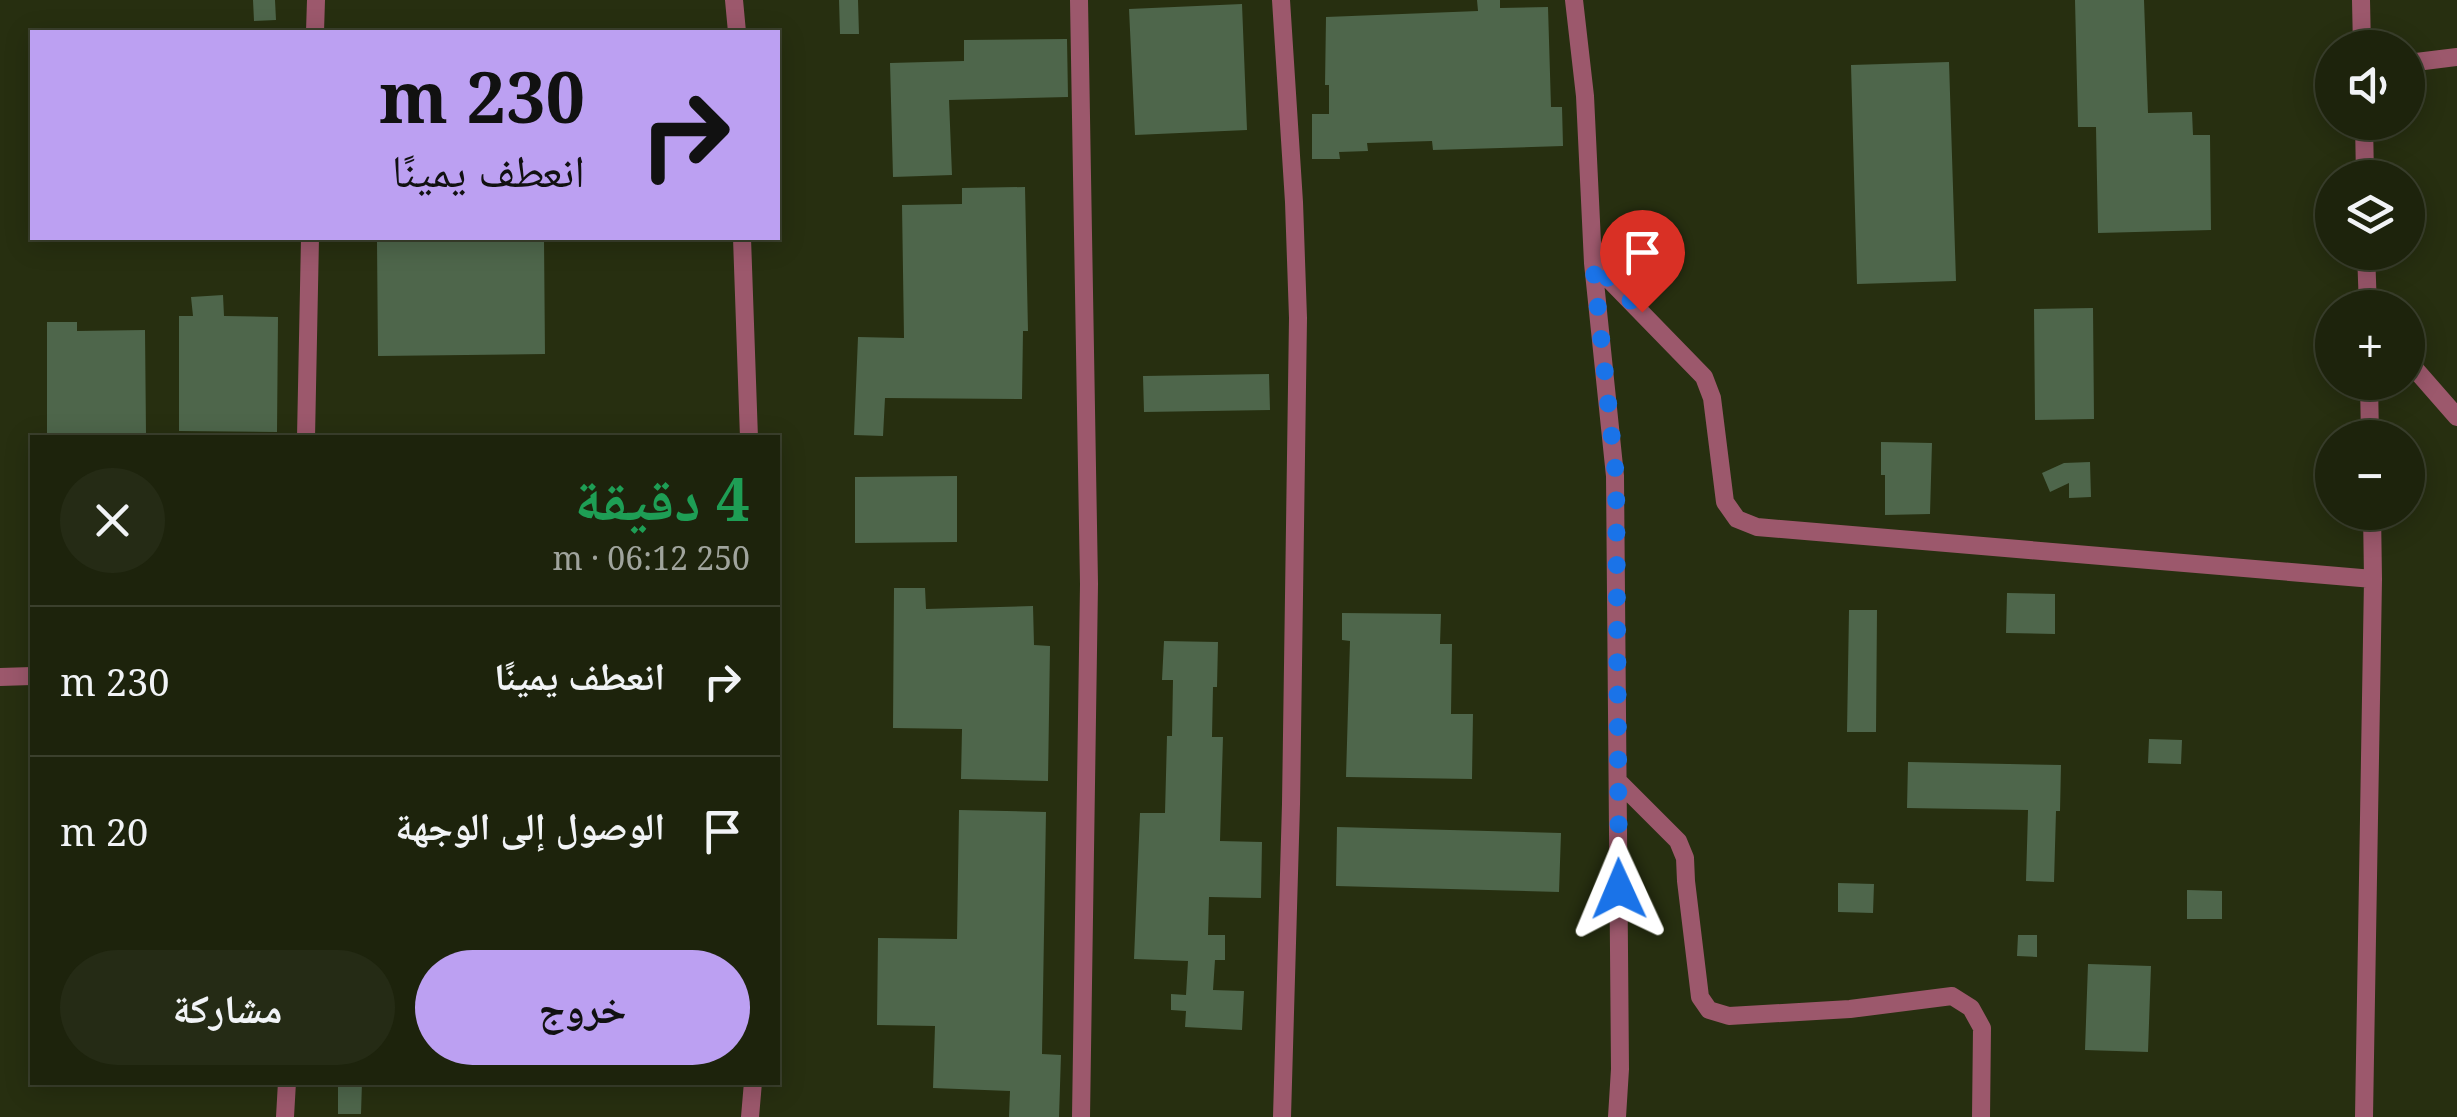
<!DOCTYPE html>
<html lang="ar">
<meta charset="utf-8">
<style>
body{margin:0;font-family:"Noto Serif","Noto Naskh Arabic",serif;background:#252b15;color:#f1f3f6;direction:rtl;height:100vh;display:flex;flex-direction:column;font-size:38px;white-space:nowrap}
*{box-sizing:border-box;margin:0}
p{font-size:32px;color:#a0a49d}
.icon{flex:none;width:55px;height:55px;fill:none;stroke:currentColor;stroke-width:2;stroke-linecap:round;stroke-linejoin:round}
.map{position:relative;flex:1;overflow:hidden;direction:ltr}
.panel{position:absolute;left:30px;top:435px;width:750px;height:650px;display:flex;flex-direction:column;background:#1d230c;border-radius:0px;box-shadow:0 5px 25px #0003,0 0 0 2px #3b402d;direction:rtl}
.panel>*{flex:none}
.banner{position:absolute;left:30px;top:30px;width:750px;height:210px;border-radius:0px;box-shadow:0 5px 25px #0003,0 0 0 2px #3b402d;direction:rtl;background:#bca0f2;color:#111;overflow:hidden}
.buttons{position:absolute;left:2315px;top:30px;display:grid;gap:20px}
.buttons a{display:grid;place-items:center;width:110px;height:110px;border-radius:50%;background:#1d230c;box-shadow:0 5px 25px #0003,0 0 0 2px #3b402d;font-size:50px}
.pin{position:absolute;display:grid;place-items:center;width:85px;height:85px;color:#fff;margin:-102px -42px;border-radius:50% 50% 50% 0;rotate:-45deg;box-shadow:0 0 10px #0007}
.pin .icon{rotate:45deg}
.me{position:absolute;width:110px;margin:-55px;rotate:359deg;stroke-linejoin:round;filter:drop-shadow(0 0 8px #0008)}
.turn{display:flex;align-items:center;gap:35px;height:210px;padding:0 30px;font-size:45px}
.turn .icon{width:130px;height:130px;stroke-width:2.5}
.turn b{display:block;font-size:70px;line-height:85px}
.round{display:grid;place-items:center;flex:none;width:105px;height:105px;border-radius:52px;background:#252b15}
.headline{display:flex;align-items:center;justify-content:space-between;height:170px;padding:0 30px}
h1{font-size:60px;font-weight:700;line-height:75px;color:#1e9e55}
.button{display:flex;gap:20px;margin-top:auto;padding:20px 30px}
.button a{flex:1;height:115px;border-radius:60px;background:#bca0f2;color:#111;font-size:40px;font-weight:700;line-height:115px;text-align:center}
.button a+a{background:#252b15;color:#f1f3f6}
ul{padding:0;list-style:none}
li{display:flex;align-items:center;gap:30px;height:150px;padding:0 30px;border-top:2px solid #3b402d}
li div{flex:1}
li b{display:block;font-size:38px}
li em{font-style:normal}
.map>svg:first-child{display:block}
.building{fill:#4e664b}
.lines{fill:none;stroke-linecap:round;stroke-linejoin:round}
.minor{stroke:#9c586c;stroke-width:18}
.route{stroke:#1a73e8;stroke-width:18;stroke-dasharray:0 32.4}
</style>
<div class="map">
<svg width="2457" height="1117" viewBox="0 0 2457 1117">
<rect width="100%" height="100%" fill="#272f10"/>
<!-- building -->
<path class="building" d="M253,0H275L276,20L254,21Z
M839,0H858L859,34H840Z
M1477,0H1500V8L1548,7L1551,107H1562L1563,146L1433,150L1432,141L1367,143L1368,151L1339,152L1340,159H1312V114H1329V85H1325L1326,17L1478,11Z
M2075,0H2144L2148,113L2192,112L2193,135H2210L2211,230L2098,233L2096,127H2078Z
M1242,4L1247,130L1135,135L1129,9Z
M1067,39L1068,97L949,100L952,175L893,177L890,63L964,61V40Z
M1949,62L1956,281L1857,284L1851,65Z
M1025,187L1028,331H1023L1022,399L885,398L883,436L854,435L858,337L904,338L902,205L962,204V188Z
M544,239L545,354L378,356L377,242Z
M223,295L224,316L278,317L277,432L179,431V316H193L191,297Z
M2093,308L2094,419L2035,420L2034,309Z
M47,322H77V331L145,330L146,434H47Z
M1269,374L1270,410L1144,412L1143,376Z
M1881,442L1932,443L1930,514L1885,515V475H1881Z
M2090,462L2091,497L2069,498V483L2050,492L2042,473L2064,463Z
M957,476V542L855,543V477Z
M894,588H925L926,609L1033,606L1034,645L1050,646L1048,781L961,779L962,729L893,728Z
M2007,593L2055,594V634L2006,633Z
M1849,610H1877L1876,732H1847Z
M1342,613L1441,614L1440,644H1452L1451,714H1473L1472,779L1346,777L1350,641L1342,640Z
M1164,641L1218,642L1217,687H1213L1212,737H1223L1220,841L1262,842L1261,898L1209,897L1208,935H1225V960H1215L1213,990L1244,991L1242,1030L1185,1027L1186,1011L1171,1010V994L1186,995L1188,961L1134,959L1140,813H1165L1167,736H1172L1173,680H1162Z
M2149,739L2182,740L2181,764L2148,763Z
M1908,762L2061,765L2060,811H2056L2054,882L2026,881L2028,810L1907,808Z
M959,810L1046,812L1042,1054L1061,1055L1059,1117H1009L1010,1091L933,1088L935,1026L877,1025L878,938L957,939Z
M1337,827L1561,833L1559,892L1336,886Z
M1838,883L1874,884L1873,913L1838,912Z
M2187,890L2222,891V919H2187Z
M2018,935H2037V957L2017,956Z
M2088,964L2151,966L2148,1052L2085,1050Z
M338,1082H362L361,1114H338Z"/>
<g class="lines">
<!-- minor -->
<path class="minor" d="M734,0L737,32
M1079,0L1089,584L1081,1117
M1281,0L1294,202L1298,318L1291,804L1282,1117
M1574,0L1585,96L1593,263L1615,476L1620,1069L1617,1117
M2361,0L2362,48
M315,32L316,0
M2408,63L2457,57
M2364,122L2365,178
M742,238L749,438
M2366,252L2368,308
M1593,263L1704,377L1712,398L1725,502L1737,519L1757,527L2373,579
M2408,361L2457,417
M2369,382L2370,438
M306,438L310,238
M0,677L32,676
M1618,781L1678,841L1685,858L1686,881L1700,997L1709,1010L1729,1016L1850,1009L1952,996L1971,1008L1982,1028L1981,1117
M285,1117L287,1082
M750,1117L753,1082
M2364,1117L2373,579L2372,512"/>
</g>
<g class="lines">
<!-- route -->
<path class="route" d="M1619,889L1616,476L1593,263L1642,312"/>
</g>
</svg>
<div class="buttons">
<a><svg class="icon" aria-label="sound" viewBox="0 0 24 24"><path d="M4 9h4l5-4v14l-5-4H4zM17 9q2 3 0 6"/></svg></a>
<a><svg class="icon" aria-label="layers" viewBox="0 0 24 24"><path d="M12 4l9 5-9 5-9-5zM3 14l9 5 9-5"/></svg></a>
<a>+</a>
<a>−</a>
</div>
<div class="pin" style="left:1642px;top:312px;background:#d93025"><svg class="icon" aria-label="arrive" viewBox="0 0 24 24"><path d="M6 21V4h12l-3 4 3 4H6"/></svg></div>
<svg class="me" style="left:1619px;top:889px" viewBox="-20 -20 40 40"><path d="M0-17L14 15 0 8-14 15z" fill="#1a73e8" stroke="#fff" stroke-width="4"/></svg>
<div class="banner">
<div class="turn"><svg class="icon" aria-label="right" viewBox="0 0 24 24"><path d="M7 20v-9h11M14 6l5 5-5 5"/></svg><div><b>230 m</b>انعطف يمينًا</div></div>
</div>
<section class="panel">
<div class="headline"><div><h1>4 دقيقة</h1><p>250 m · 06:12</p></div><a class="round"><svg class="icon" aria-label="close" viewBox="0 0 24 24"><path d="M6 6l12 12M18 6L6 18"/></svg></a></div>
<ul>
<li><svg class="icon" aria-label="right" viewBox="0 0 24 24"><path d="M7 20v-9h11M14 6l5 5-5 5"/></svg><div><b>انعطف يمينًا</b></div><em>230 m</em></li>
<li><svg class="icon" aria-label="arrive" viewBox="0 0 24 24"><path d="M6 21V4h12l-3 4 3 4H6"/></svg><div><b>الوصول إلى الوجهة</b></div><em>20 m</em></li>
</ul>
<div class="button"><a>خروج</a><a>مشاركة</a></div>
</section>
</div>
